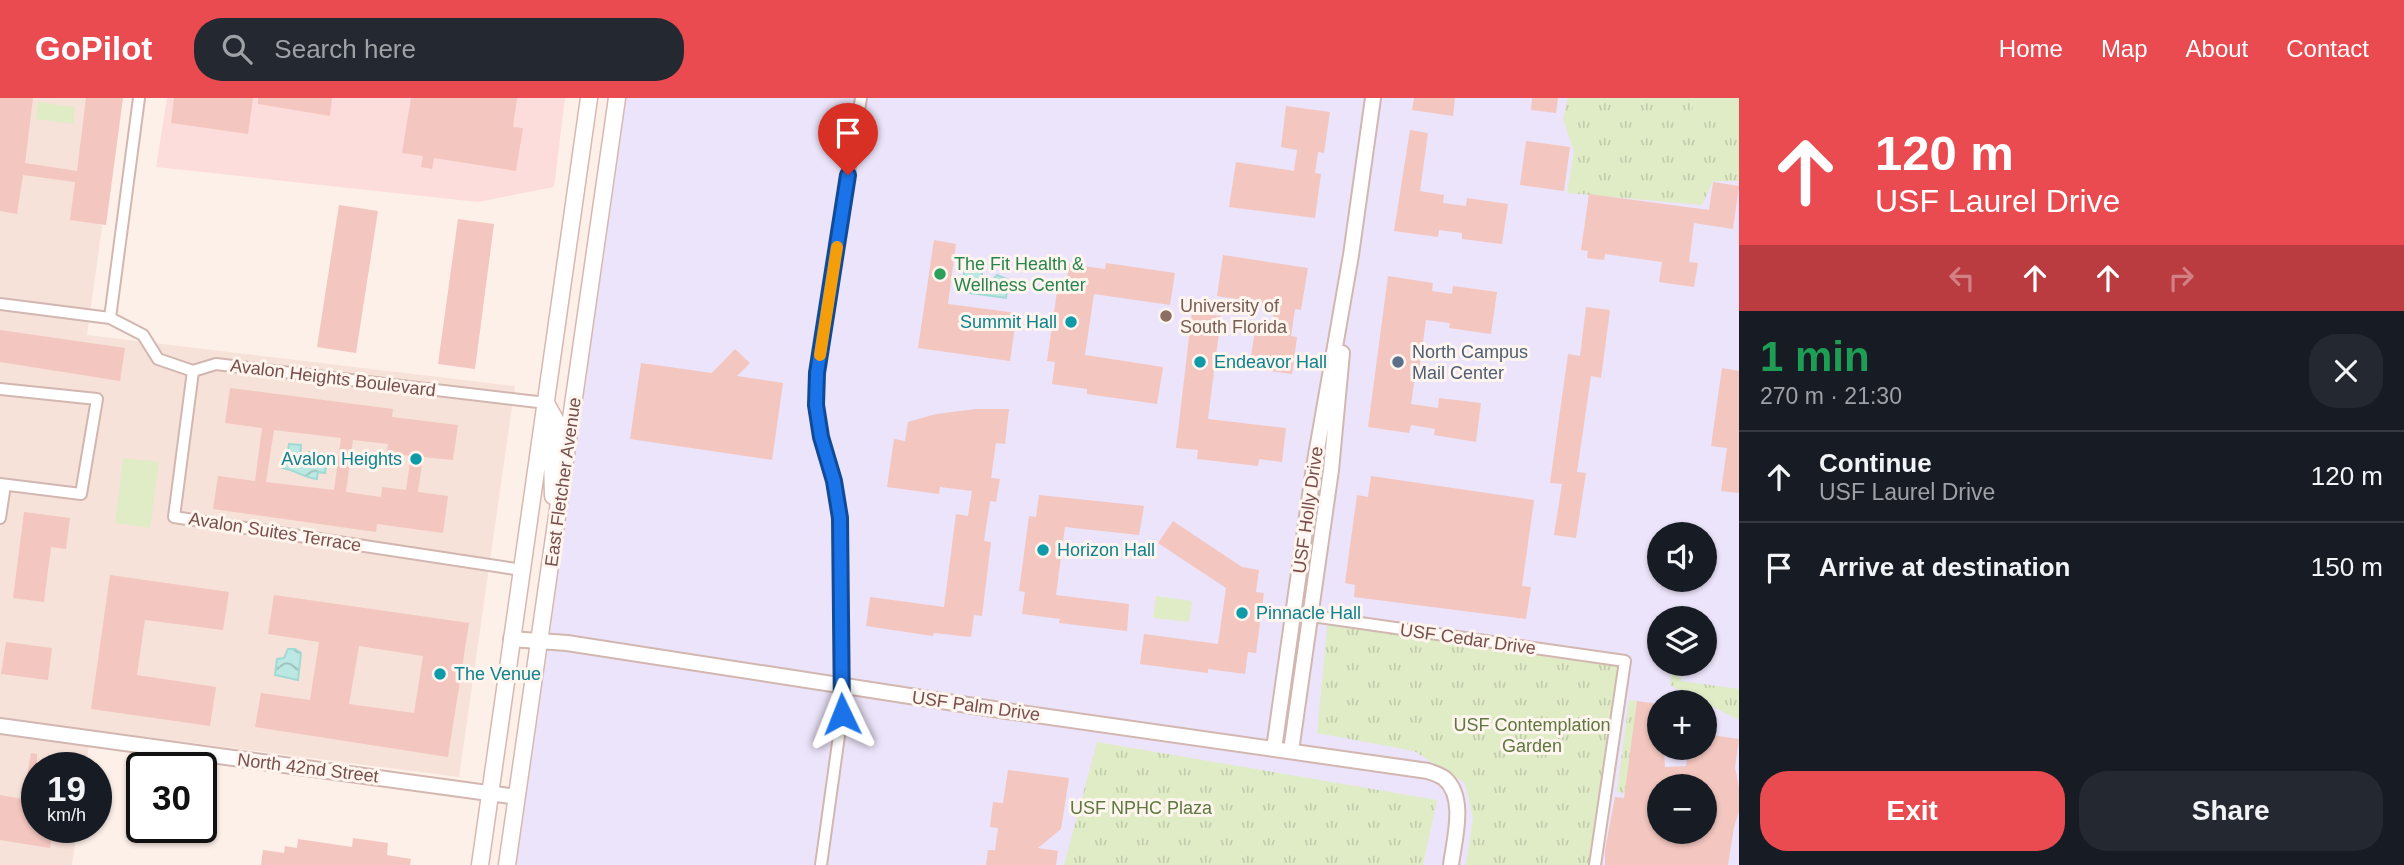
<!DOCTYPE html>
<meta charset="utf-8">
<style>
body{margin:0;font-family:Helvetica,sans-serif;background:#242831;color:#f1f3f6;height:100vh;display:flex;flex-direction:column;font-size:26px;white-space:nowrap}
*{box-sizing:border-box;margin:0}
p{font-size:23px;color:#9ea1a6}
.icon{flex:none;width:38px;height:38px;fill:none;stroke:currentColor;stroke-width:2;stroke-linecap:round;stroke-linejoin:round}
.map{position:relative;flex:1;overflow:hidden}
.side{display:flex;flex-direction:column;background:#171b24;width:665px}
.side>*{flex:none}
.guide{background:#e94b50;color:#fff;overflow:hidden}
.buttons{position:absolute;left:1647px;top:424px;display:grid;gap:14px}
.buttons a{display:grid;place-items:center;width:70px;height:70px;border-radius:50%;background:#171b24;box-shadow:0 2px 5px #0004;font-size:35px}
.speed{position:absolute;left:21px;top:654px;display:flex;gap:14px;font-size:35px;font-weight:700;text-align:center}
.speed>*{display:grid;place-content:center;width:91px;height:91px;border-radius:50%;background:#171b24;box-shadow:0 2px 5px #0004;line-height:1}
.speed small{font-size:18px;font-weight:400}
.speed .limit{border:4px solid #111;border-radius:10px;background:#fff;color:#111}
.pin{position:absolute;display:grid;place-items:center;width:60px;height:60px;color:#fff;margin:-72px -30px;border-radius:50% 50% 50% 0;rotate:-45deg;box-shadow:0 0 7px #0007}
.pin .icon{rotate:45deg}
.me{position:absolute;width:77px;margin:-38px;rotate:358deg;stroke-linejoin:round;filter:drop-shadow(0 0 5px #0008)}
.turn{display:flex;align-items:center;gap:24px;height:147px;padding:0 21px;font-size:32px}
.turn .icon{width:91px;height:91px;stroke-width:2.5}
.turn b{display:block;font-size:49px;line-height:60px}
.lanes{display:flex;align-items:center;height:66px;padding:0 21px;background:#0003;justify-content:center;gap:35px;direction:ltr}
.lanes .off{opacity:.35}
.round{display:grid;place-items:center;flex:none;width:74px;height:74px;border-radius:28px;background:#242831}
.overview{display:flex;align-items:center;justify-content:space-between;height:119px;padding:0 21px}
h1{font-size:42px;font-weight:600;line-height:52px;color:#1e9e55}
.cta{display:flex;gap:14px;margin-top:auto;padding:14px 21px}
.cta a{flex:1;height:80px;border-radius:28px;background:#e94b50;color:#fff;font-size:28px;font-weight:600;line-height:80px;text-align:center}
.cta a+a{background:#242831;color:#f1f3f6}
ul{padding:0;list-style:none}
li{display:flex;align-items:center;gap:21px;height:91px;padding:0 21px;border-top:2px solid #363941}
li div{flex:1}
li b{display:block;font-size:26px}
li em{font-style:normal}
header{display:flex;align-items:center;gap:42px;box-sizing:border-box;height:98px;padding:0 35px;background:#e94b50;color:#fff}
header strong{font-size:33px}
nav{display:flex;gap:38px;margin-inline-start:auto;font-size:24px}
.search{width:490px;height:63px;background:#242831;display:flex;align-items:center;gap:18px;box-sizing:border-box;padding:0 24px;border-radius:28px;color:#9ea1a6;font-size:26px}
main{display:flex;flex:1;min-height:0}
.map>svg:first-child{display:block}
.residential{fill:#f7e2d9}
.commercial{fill:#fddddc}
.education{fill:#ece4fa;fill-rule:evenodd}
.grass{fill:url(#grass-tufts)}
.pitch{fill:#dfecc6}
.water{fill:url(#water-waves);stroke:#a1dad4;stroke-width:2}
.building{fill:#f3c6bf;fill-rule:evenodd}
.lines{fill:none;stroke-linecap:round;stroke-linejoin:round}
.minor-casing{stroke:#d2b6b0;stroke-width:14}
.tertiary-casing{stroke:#d2b6b0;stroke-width:18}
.secondary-casing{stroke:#d8b7b0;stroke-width:19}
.minor{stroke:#fff;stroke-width:10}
.tertiary{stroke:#fff;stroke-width:14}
.secondary{stroke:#fff;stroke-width:16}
.route-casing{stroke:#114b97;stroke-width:18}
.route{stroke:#1a73e8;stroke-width:12}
.slow{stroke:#f59e0b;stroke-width:12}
.leisure-dot{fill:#2e9e5b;stroke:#fff5ef;stroke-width:2.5}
.education-dot{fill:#8d6e63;stroke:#fff5ef;stroke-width:2.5}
.culture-dot{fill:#0f9aa8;stroke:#fff5ef;stroke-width:2.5}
.service-dot{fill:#5c6f8a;stroke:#fff5ef;stroke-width:2.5}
.labels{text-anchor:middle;stroke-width:6;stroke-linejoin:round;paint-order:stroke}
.leisure-label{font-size:18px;fill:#27864d;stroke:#fff5ef;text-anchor:start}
.education-label{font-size:18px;fill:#785e54;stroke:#fff5ef;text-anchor:start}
.culture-label{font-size:18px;fill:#0d838f;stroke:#fff5ef;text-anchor:start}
.service-label{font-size:18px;fill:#4e5e75;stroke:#fff5ef;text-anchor:start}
.street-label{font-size:18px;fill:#784f4b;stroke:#fff5ef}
.park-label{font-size:18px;fill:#5e7840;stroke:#fff5ef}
</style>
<header>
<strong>GoPilot</strong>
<div class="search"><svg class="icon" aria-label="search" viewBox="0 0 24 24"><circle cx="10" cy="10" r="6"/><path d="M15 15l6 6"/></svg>Search here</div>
<nav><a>Home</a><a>Map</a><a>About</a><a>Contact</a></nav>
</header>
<main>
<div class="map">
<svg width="1739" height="767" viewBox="0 0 1739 767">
<defs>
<pattern id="grass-tufts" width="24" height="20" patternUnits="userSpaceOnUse" patternTransform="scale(1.75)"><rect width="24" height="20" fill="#dfecc6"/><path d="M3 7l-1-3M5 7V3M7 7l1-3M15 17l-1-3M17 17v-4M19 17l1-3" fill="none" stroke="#c3ccac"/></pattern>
<pattern id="water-waves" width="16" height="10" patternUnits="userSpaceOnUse" patternTransform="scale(1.75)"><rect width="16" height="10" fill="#bbe8e3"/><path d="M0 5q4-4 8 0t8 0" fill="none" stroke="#9dbeba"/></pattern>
</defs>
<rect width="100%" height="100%" fill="#fdf0e8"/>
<!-- residential -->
<path class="residential" d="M0,0H120L87,237L515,288L459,679L91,632L86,670H37V730H77L72,767H0Z"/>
<!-- commercial -->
<path class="commercial" d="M167,0H565L554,89L478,104L156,69Z"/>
<!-- education -->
<path class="education" d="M624,0H1739V767H515ZM1659,436H1704V481H1659ZM1659,520H1704V565H1659ZM1659,604H1704V649H1659ZM1659,688H1704V733H1659Z"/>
<!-- grass -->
<path class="grass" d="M1568,0H1739V83H1713L1702,107L1567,95L1574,53L1563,21Z
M1328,520L1624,568L1597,767H1466L1473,720L1465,685L1414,653L1317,635Z
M1671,576L1681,579V583L1739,591V622L1670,587Z
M1629,602L1637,603L1625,695L1617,694Z
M1097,644L1437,702L1423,767H1064Z"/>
<!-- pitch -->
<path class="pitch" d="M1694,0H1739V27L1691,20Z
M38,4L75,9L73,26L36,21Z
M123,360L159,364L150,430L115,425Z
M1156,498L1192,503L1189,524L1153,520Z"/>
<!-- water -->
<path class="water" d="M965,166L978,168L982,173V183L986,186L991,184L997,177L1009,182L1006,200L962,194Z
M289,346L301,347L300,361H308L309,354L328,356L325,375L318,374L317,381C304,380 296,372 282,370L284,361H287Z
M288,551H295L301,555L298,582L275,577L277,561L284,560Z"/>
<!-- building -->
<path class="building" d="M0,0H33L25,65L77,73L86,0H123L106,127L70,122L75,84L23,77L17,116L0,113Z
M174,0H253L248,36L171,25Z
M258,0H332L330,18L258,6Z
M411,0H517L513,29L523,30L516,73L434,60L432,71L421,69L423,58L402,55Z
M1414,0H1455L1453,18L1412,12Z
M1532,0H1558L1556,15L1531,12Z
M1286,8L1330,14L1324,55L1318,54L1315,75L1321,76L1315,120L1229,109L1236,64L1294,73L1297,52L1281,49Z
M1410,32L1428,35L1420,93L1444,97L1443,105L1466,108L1467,100L1508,106L1502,146L1462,141V135L1439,132L1438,139L1394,133Z
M1526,43L1570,49L1564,93L1520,87Z
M1713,84L1739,88L1733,131L1694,125L1689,164L1698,165L1694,189L1659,184L1662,164L1605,156L1604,162L1587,160L1588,153L1581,152L1589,96L1709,112Z
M339,107L378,113L356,255L317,249Z
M458,121L494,126L475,271L438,266Z
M934,142L956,146L948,206L1017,215L1010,263L918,250Z
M1223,157L1308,170L1301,212L1295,211L1291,238L1297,239L1292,276L1249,270L1255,233L1271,235L1275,207L1217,198Z
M1106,165L1175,175L1170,207L1094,196L1085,257L1163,269L1157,306L1087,296V291L1052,286L1055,264L1047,263L1058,187L1066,188L1069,166L1105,171Z
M1388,178L1433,185L1432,193L1452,196L1453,188L1497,194L1491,236L1449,230L1450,225L1426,222L1418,280L1415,279L1411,306L1438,310L1439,300L1481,305L1476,344L1434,337L1435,331L1411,327L1409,335L1368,329Z
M1586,209L1610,212L1601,280L1591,278L1577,374L1586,375L1576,440L1554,437L1562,386L1550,385L1568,256L1580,258Z
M1192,214L1221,218L1208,321L1286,330L1282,364L1259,361L1258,368L1197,361L1198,352L1176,350Z
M0,232L125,250L120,283L0,264Z
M735,251L750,265L737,278L783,285L772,362L630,341L641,265L712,275Z
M1722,270L1739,273V395L1721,393L1727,350L1711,348Z
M230,290L393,311L392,319L458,327L453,362L423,359L418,394L448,398L443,435L377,426L376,434L213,411L218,378L255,383L262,330L225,325ZM274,332L341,340L334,392L266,384ZM353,342L388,346L387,355L411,358L406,392L382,389L381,399L346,394Z
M976,311H1009L1005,346L996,345L991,380L1000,381L996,404L990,403L984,443L991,444L982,518L974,517L971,539L934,535L933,538L866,528L870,499L944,509L956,416L968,418L972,393L940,389L939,396L887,389L894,341L905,343L908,324L936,316Z
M1371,378L1534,402L1522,488L1531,489L1526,521L1354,499L1355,487L1345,485L1357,397L1368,399Z
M1039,397L1144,408L1139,437L1065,429L1056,497L1129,506L1127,533L1059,525L1060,521L1022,516L1025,494L1019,493L1029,418L1036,419Z
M24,414L70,420L66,451L51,449L44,504L13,500Z
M1173,423L1242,469L1259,472L1256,494L1264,495L1256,555L1248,554L1245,576L1208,571V575L1140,566L1144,536L1218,546L1226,490L1158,445Z
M110,477L229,494L223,532L145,522L137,577L216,589L210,628L91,611Z
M274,497L469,525L448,659L255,629L261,595L310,602L319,544L268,536ZM359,548L423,558L414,615L349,606Z
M6,544L52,550L48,582L1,576Z
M1637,603L1659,606V649H1664L1665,669L1686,668L1688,649H1704V628L1718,638L1739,641L1735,669L1739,690V713L1734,729L1728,767H1605V752L1615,699L1624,700ZM1659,688H1704V733H1659Z
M31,655L37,656V730H54L50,750L0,742V697L23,701Z
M1008,672L1069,680L1061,731L1038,750L1058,753L1056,767H986L988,752H995L998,730L990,729L993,704L1003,705Z
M353,740L388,745L387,757L411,761L410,767H261L263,752L284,755L285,748L297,750L298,741L352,749Z"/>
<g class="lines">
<!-- minor casing -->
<g class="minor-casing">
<path id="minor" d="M139,0L110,220L143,237L158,261L193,273L216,266L546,305
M0,206L110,220
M193,273L174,419L522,472
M0,291L97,301L81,396L0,386
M0,420L5,387
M1312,518L1625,563L1595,767
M821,767L842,616L840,420L834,383L821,339L816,307L817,275L861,0"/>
</g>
<!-- tertiary casing -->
<g class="tertiary-casing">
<path id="tertiary" d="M511,541L567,545L1000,612L1428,673C1433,675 1440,677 1444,680C1467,699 1454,742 1451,767
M0,628L517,699
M1274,651L1314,369L1351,157L1373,0
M1291,653L1331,372L1342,255"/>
</g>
<!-- secondary casing -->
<g class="secondary-casing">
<path id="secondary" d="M546,305L557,325L552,359L553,398
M480,767L589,0
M507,767L617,0"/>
</g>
<!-- minor -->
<use href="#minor" class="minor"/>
<!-- tertiary -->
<use href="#tertiary" class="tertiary"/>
<!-- secondary -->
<use href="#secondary" class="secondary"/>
</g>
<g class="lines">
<!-- route casing -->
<g class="route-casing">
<path id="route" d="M842,616L840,420L834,383L821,339L816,307L817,275L848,77"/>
</g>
<!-- route -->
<use href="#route" class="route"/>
<!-- slow -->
<path class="slow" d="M820,257L837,149"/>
</g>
<!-- markers -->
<circle class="leisure-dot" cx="940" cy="176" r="7"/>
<circle class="education-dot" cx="1166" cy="218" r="7"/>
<g class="culture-dot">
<circle cx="1071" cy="224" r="7"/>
<circle cx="1200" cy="264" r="7"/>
<circle cx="416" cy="361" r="7"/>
<circle cx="1043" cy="452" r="7"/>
<circle cx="1242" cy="515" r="7"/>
<circle cx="440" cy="576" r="7"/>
</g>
<circle class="service-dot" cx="1398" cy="264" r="7"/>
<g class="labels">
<!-- leisure labels -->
<g class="leisure-label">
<text x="954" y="172">The Fit Health &amp;<tspan x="954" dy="21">Wellness Center</tspan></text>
</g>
<!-- education labels -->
<g class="education-label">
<text x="1180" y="214">University of<tspan x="1180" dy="21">South Florida</tspan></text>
</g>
<!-- culture labels -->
<g class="culture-label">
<text x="1057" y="230" text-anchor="end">Summit Hall</text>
<text x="1214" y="270">Endeavor Hall</text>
<text x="402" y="367" text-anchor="end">Avalon Heights</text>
<text x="1057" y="458">Horizon Hall</text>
<text x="1256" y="521">Pinnacle Hall</text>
<text x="454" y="582">The Venue</text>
</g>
<!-- service labels -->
<g class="service-label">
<text x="1412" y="260">North Campus<tspan x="1412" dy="21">Mail Center</tspan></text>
</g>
<!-- street labels -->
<g class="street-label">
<text transform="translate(333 280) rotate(7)" y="6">Avalon Heights Boulevard</text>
<text transform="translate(563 384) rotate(-82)" y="6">East Fletcher Avenue</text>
<text transform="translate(1308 412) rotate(-82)" y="6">USF Holly Drive</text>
<text transform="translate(275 434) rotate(9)" y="6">Avalon Suites Terrace</text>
<text transform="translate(1468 541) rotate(8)" y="6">USF Cedar Drive</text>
<text transform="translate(976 608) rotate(8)" y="6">USF Palm Drive</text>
<text transform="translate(308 670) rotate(7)" y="6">North 42nd Street</text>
</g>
<!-- park labels -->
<g class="park-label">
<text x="1532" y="633">USF Contemplation<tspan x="1532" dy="21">Garden</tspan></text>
<text x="1141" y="716">USF NPHC Plaza</text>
</g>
</g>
</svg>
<div class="buttons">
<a><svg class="icon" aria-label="sound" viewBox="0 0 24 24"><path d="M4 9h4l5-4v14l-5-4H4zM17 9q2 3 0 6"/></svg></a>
<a><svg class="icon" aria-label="layers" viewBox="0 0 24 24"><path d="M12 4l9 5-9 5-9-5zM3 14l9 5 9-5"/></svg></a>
<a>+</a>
<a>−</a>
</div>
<div class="speed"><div>19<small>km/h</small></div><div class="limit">30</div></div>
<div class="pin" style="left:848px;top:77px;background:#d93025"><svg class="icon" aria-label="arrive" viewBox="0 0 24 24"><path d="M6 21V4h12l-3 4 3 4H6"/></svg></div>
<svg class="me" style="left:842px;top:616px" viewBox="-20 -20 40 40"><path d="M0-17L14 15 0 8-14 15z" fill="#1a73e8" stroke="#fff" stroke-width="4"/></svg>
</div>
<section class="side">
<div class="guide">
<div class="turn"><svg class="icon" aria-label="ahead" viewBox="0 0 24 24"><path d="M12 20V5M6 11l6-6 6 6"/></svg><div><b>120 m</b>USF Laurel Drive</div></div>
<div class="lanes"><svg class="icon off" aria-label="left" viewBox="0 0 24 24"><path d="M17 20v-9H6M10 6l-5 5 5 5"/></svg><svg class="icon" aria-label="ahead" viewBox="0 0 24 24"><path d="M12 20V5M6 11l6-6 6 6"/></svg><svg class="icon" aria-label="ahead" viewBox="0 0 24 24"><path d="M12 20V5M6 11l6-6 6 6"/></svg><svg class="icon off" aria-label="right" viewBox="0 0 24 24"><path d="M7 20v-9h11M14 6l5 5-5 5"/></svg></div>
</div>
<div class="overview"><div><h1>1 min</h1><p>270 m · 21:30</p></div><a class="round"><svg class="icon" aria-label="close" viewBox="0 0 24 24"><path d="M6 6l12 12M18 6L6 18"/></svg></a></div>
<ul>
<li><svg class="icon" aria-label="ahead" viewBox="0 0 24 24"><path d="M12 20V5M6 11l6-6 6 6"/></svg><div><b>Continue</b><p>USF Laurel Drive</p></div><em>120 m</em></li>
<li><svg class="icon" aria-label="arrive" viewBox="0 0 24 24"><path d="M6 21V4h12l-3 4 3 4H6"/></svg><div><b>Arrive at destination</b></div><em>150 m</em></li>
</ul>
<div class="cta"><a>Exit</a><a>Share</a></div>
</section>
</main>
